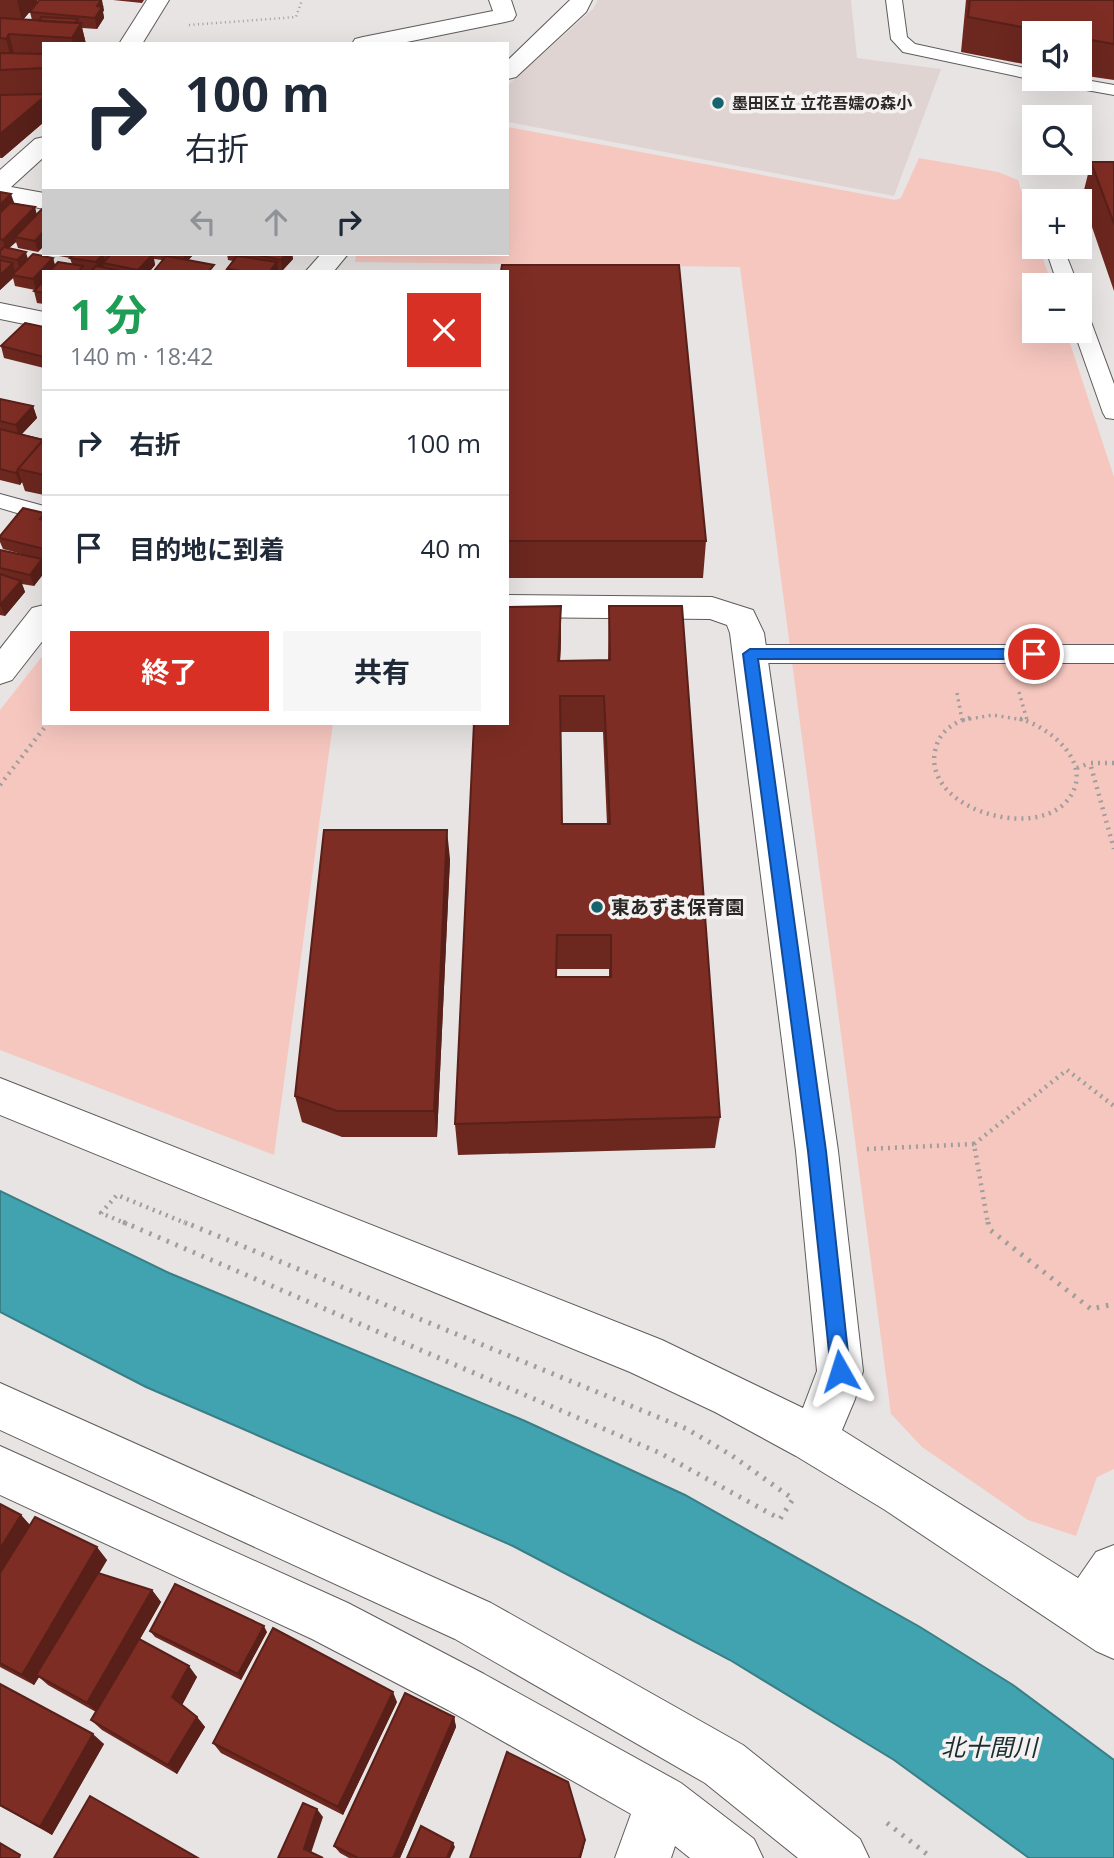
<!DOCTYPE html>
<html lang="ja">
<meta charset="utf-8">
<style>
body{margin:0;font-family:"Open Sans","Noto Sans JP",sans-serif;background:#f6f6f7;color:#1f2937;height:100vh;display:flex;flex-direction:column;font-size:26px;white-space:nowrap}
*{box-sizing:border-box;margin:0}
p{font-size:23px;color:#747a83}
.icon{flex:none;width:38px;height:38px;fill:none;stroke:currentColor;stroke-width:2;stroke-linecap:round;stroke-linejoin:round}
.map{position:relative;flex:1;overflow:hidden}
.drawer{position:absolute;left:42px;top:270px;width:467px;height:455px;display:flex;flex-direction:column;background:#fff;border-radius:0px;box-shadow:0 7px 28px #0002}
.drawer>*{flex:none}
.top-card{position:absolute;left:42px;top:42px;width:467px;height:214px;border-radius:0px;box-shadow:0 7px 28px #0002;background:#fff;color:#1f2937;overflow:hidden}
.buttons{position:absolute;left:1022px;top:21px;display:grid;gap:14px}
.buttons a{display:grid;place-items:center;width:70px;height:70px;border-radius:0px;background:#fff;box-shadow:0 7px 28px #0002;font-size:35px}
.pin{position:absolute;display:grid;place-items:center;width:60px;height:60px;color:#fff;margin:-30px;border:4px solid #fff;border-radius:50%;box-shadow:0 2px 7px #0007}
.me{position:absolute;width:77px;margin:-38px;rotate:354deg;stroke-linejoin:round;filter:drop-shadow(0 0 5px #0008)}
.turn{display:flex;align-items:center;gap:24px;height:147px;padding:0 28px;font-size:32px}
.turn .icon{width:91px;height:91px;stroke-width:2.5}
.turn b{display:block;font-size:49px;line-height:60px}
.lanes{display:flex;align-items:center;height:66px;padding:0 28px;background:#0003;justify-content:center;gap:35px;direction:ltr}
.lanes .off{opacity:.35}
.round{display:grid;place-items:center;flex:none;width:74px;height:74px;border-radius:0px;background:#f6f6f7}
.summary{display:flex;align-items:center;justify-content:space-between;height:119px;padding:0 28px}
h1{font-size:42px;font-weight:700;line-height:52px;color:#1e9e55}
.button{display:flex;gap:14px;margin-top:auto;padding:14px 28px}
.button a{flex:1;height:80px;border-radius:0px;background:#d93025;color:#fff;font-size:28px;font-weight:700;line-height:80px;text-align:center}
.button a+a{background:#f6f6f7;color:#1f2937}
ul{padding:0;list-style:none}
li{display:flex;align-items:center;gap:21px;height:105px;padding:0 28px;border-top:2px solid #e0e1e3}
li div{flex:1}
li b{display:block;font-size:26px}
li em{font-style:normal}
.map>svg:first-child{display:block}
.built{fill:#e0d4d2}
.green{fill:#f6c7bf}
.water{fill:#41a3af;stroke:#3a7e86;stroke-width:2}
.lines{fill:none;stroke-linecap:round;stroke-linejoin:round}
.lane-casing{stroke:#5f5c5b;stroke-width:2}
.street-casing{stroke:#5f5c5b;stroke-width:2}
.path-far3{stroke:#a09e9d;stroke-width:2.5;stroke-dasharray:1 3.5;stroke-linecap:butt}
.path-far2{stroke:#a09e9d;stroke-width:3.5;stroke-dasharray:2 4.5;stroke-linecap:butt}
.path-far1{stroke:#a09e9d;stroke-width:4.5;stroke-dasharray:2 5;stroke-linecap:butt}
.path{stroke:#a09e9d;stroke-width:5;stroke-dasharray:2.5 7;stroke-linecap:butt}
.lane{fill:#fff;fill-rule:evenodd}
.street{fill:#fff;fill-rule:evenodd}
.wall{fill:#6c271f;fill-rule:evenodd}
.shaded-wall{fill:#582019}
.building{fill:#7e2d24;stroke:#582019;stroke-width:2;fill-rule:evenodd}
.route{fill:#1a73e8;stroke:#114b97;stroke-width:2}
.poi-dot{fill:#17646d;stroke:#f5f1f0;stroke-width:2.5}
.labels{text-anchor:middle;stroke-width:7;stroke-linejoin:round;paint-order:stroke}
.far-poi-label{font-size:16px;font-weight:bold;fill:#282726;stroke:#f5f1f0;text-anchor:start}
.poi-label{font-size:19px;font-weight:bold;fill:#282726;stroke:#f5f1f0;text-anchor:start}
.near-water-label{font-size:24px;font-style:italic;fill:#172d30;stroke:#f5f1f0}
</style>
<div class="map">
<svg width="1114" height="1858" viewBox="0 0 1114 1858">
<rect width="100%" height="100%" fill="#e7e4e3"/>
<!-- built -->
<path class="built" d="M598,0H851L857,58L941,69L894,196L508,122V85L593,9Z"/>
<!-- green -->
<path class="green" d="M508,127L895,200L901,198L919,158L998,172L1018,180L1034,232V247H1039L1052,285H1034V331H1066L1114,477V1469L1097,1477L1076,1536L1028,1520L922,1447L891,1414L740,267L355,262L356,254H508Z
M44,654V723H333L274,1155L0,1050V710Z"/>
<!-- water -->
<path class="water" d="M0,1191L169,1273L525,1421L685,1495L920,1627L1013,1685L1114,1760V1858H1029L894,1760L730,1660L513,1546L146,1387L0,1312Z"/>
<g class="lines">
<!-- lane casing -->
<g class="lane-casing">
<path id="lane" d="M886,0H902L907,37L915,44L1034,70V79H1039L1034,80L903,52L891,39Z
M1045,79H1080L1114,85V95L1053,84Z
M1045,247H1063L1078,285H1058Z
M1080,313L1087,315L1090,319L1114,384V419L1106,418L1103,413L1074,331H1080Z
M0,494L44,506V521L0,508Z
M750,645H1114V663H750L741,660L738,654L741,648Z"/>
</g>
<!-- street casing -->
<g class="street-casing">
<path id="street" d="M147,0H169L142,44H119Z
M489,0H511L516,15L513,20L505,22L397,44H352L355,39L363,37L493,11Z
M570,0H592L586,12L516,77L508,79V60Z
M44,137V157L11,187L44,193V209L0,200V170L35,139Z
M321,254H348L334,271H306Z
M0,303L44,312V328L0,319Z
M508,595L712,597L753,610L764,633L838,1151L863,1371L855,1399L842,1430L1078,1578L1096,1552L1114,1545V1659L1096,1651L885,1510L796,1456L715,1412L630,1372L0,1115V1078L662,1340L803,1408L817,1371L796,1151L730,633L727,625L710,619L508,617Z
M44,605V639L12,680L0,684V649L32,608Z
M0,1383L491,1603L743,1745L860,1839L869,1858H798L705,1783L455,1639L0,1430Z
M0,1446L348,1603L484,1674L681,1783L754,1839L763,1858H690L675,1846L671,1858H615L631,1814L448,1710L312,1639L0,1495Z"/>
</g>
<!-- path-far3 -->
<path class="path-far3" d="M189,25L296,17L302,0"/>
<!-- path-far2 -->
<path class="path-far2" d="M1019,692L1027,720
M957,693L962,720
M963,720L993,715L1024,720"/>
<!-- path-far1 -->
<path class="path-far1" d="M970,718C956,721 942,730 937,744C915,805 1028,841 1065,803C1099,767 1051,726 1017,718
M1114,763H1090L1114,849
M1077,768L1090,763
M0,785L48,723
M974,1144L1067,1070L1114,1106
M867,1149L974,1144L988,1224
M127,1224L101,1213L117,1195L188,1224"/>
<!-- path -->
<path class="path" d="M123,1222L660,1453L780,1519L793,1499L731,1455L687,1429L184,1222
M988,1222L989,1229L1091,1309L1114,1304
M887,1823L932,1858"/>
<!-- lane -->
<use href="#lane" class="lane"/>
<!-- street -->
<use href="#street" class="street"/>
</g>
<!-- wall -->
<path class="wall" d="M0,0H37V2L104,10L103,12L104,18L97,29L82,28L86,44H44V122L2,158H0ZM35,5L30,12L32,20H23Z
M113,0H144L142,3Z
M966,0H1114V80L1080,75V33H1034V66L961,52Z
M1091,162H1114V291L1082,198Z
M0,192L14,203L35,207L38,252L18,248L16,242L9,248L28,259L53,258L55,265L72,264L70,258L48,254H194L188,260H162L154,259L155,265L150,271H44V304L37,303L34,291L35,290L15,286L13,278L0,290Z
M227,254H292L293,259L282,271L278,270V271H228L227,269L233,261L228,260Z
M508,271L706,541L703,578H508Z
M44,327V368L4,358L1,346Z
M0,399L33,406L37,418L22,434L44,439V495L25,491L22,482L20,485L0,480Z
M44,513V560L3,549L0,542V536Z
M0,550L42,559L44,565V573L34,586L22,584L25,592L5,616L0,615Z
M609,606L720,1117L715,1148L458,1155L455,1124L561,643L560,661L608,660ZM560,732H603L607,824H562ZM557,969H609V977H557Z
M450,859L437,1137H342L302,1122L295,1096Z
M0,1504L21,1515L30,1525L107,1560L99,1573L152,1590L161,1602L140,1639L197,1677L182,1705L197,1717L205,1727L177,1774L102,1730L91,1720L96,1712L48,1685L39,1677L34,1685L0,1667Z
M150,1631L267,1632L241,1680L155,1637Z
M0,1684L104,1744L52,1835L0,1806Z
M397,1702L343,1815L221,1753L213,1743Z
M454,1717L456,1727L400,1858H349L340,1853L334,1846Z"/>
<!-- shaded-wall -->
<path class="shaded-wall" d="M17,0H37L38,2L22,21Z
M101,0H102L104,10L103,12L104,18L97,29L95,18L97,6Z
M78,19L79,27L81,23L86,44H73L72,38L68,33Z
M9,34L18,69H14L6,39Z
M44,97V122L2,158L0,152V134Z
M11,194L15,205L0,220V205Z
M35,207L38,219L15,237L16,242L6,251L3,240Z
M44,231V246L38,252L35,241Z
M26,252L29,263L20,271L17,260Z
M103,254L106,264L103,263L104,268L98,271L96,262Z
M153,254L155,265L150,271H138V270Z
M183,254H194L185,264Z
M286,254H292L293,259L282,271L281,260Z
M53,258L56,270L55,271H44V283L36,291L33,279Z
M277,262L278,271H270Z
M13,263L16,275H12L13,278L0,290V275Z
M33,406L37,418L19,437L16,425Z
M18,470L22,482L20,485L16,473Z
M42,559L44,565V573L34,586L30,575Z
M21,581L25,592L5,616L0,605Z
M561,606V643L558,698V661Z
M447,830L450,859L437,1137L434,1111Z
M21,1515L33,1529L0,1580V1549Z
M97,1547L107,1560L39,1677L36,1675L39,1677L34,1685L22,1675Z
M152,1590L161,1602L98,1713L87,1703Z
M264,1626L267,1632L241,1680L238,1674Z
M189,1666L197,1677L181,1707L172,1697Z
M393,1692L397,1702L343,1815L338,1807Z
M197,1717L205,1727L177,1774L168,1765Z
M454,1717L456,1727L400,1858H393Z
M93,1734L104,1744L52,1835L40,1827Z
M317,1809L323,1817L310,1856L304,1849Z
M585,1840L584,1847L581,1858H579Z
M453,1843L455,1847L450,1858H447Z"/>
<!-- building -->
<path class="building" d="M39,0H101L97,6L102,7L95,18L30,12Z
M970,0H1114V44L1080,38V33H1054L968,17Z
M41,17L78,19L75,23L39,21Z
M0,18L81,23L72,38L9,34L6,39L0,38Z
M0,53L44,54V68L0,70Z
M44,94V97L0,134V95Z
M1091,162H1114V224Z
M0,192L11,194L0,205Z
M10,203L35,207L3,240L0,239V213Z
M44,207V231L35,241L15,237Z
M4,247L26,252L17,260L0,256V251Z
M33,254L53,258L33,279L12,275Z
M74,254H103L96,262L70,258Z
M111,254H153L138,270L103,263Z
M252,254H286L281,260Z
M166,256L214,265L209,271H154Z
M237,256L277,262L270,271H241L227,269Z
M0,260L13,263L0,275Z
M58,262L83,266L79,271H50Z
M502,265H679L706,541H508V271H501Z
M96,266L121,271H91Z
M44,281V293L34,291Z
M25,323L44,327V357L1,346Z
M0,399L33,406L16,425L0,421Z
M0,429L43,440L18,469V470L16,473L0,469Z
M44,439V475L18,469Z
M23,508L44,513L40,519L44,520V549L0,538V536Z
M0,550L42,559L30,575L0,568Z
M0,574L21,581L0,605Z
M561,606L558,661L610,660L609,606H682L720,1117L455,1124L474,723H508V607ZM560,696H604L610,824H562ZM557,935H611V977H556Z
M324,830H447L434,1111H337L295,1096Z
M0,1504L21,1515L0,1549Z
M35,1517L97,1547L22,1675L0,1663V1573Z
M98,1573L152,1590L87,1703L36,1675Z
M175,1584L264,1626L238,1674L150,1631Z
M273,1628L393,1692L338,1807L213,1743Z
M139,1639L189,1666L172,1697L197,1717L168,1765L91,1720Z
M0,1684L93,1734L40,1827L0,1805Z
M405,1693L454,1717L393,1858H358L334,1846Z
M507,1752L568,1782L585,1840L579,1858H470Z
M90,1796L198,1858H54Z
M303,1803L317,1809L304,1849L323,1858H278Z
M421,1826L453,1843L447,1858H407Z
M0,1843L20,1855L19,1858H0Z"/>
<!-- route -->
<path class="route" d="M750,649H1034L1041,654L1034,659H758L826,1151L850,1371L847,1377L840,1380L833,1377L831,1371L808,1151L743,654Z"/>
<!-- markers -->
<g class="poi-dot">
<circle cx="718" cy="103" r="7"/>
<circle cx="597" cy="907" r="7"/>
</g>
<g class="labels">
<!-- far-poi labels -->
<g class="far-poi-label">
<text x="732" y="109">墨田区立 立花吾嬬の森小</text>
</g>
<!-- poi labels -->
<g class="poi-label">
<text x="611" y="914">東あずま保育園</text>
</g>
<!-- near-water labels -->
<g class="near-water-label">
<text x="989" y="1756">北十間川</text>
</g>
</g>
</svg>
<div class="buttons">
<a><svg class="icon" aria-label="sound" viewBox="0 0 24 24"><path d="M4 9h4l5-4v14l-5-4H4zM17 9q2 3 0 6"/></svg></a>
<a><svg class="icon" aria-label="search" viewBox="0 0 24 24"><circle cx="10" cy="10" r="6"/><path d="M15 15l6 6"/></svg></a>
<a>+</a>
<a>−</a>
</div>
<div class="pin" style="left:1034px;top:654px;background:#d93025"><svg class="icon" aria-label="arrive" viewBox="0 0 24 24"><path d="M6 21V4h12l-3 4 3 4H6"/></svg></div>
<svg class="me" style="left:840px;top:1371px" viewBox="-20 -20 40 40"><path d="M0-17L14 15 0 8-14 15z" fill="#1a73e8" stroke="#fff" stroke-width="4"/></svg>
<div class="top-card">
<div class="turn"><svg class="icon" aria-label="right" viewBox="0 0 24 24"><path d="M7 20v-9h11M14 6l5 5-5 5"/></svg><div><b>100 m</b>右折</div></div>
<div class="lanes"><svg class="icon off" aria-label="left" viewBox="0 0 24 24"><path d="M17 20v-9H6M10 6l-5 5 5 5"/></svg><svg class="icon off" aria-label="ahead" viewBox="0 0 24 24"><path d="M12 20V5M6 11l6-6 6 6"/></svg><svg class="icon" aria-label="right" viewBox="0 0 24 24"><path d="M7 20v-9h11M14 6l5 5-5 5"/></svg></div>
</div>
<section class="drawer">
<div class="summary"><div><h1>1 分</h1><p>140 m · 18:42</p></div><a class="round" style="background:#d93025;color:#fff"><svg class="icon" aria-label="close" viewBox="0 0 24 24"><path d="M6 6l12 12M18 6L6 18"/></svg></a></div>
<ul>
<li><svg class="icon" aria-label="right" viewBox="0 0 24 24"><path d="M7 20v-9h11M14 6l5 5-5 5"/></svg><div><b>右折</b></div><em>100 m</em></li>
<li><svg class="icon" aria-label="arrive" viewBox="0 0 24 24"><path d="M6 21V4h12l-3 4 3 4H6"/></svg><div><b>目的地に到着</b></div><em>40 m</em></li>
</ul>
<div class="button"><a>終了</a><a>共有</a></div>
</section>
</div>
